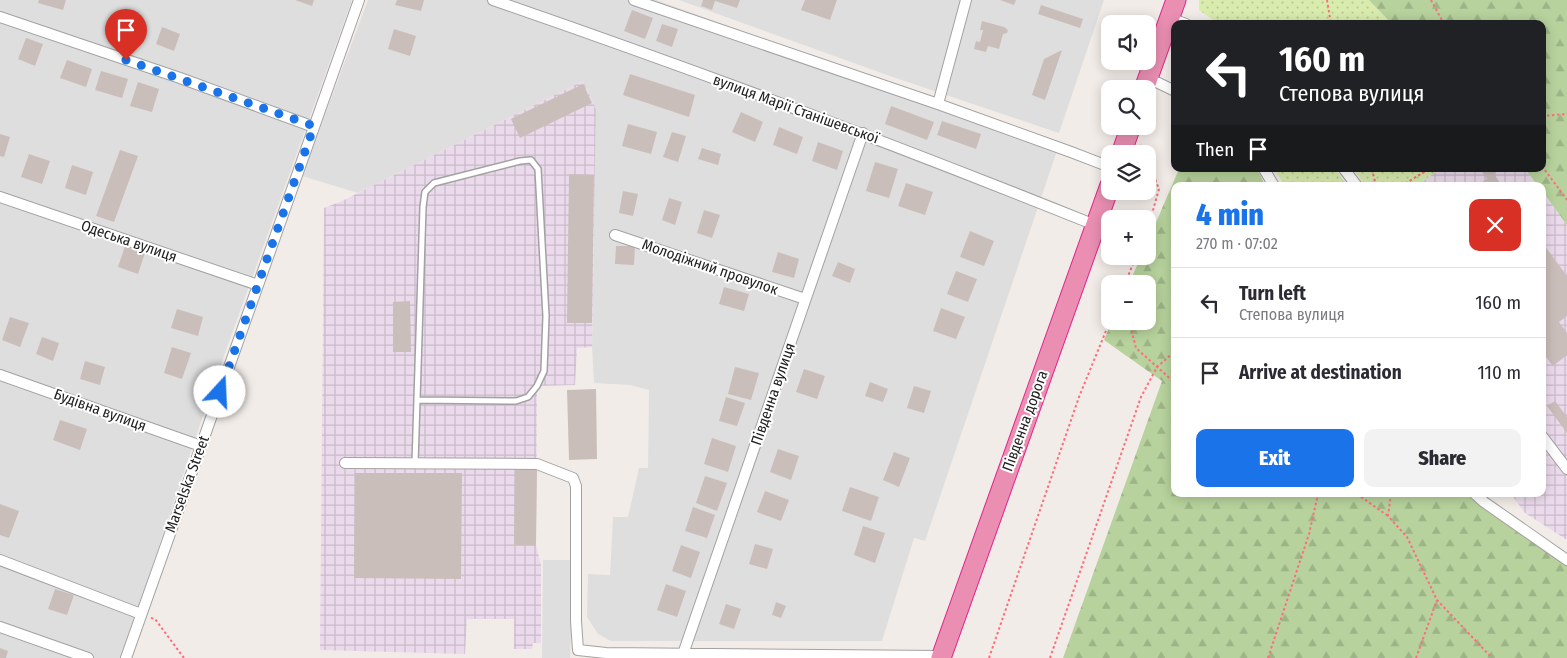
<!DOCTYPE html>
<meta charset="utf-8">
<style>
body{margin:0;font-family:"Fira Sans Condensed",sans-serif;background:#f2f2f3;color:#2b2b33;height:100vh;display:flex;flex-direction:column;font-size:19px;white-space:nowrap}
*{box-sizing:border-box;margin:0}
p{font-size:16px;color:#7c7c81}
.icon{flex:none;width:28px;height:28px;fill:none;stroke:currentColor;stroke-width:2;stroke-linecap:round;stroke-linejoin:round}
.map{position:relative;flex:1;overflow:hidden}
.sheet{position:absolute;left:1171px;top:182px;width:375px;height:315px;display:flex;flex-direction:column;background:#fff;border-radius:10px;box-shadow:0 2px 12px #0003}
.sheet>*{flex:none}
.hud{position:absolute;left:1171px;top:20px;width:375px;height:152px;border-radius:10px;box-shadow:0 2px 12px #0003;background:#202124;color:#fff;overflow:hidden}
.controls{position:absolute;left:1101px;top:15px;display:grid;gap:10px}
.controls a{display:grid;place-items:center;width:55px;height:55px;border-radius:10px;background:#fff;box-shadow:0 2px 12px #0003;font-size:25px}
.pin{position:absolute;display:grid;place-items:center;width:42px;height:42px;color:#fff;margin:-51px -21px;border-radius:50% 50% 50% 0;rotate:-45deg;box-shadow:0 0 5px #0007}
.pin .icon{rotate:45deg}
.me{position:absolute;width:55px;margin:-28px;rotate:20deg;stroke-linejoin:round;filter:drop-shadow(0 0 4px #0008)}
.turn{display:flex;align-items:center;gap:18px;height:105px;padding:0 25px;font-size:22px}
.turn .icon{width:65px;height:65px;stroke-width:2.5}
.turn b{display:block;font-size:35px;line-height:42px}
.then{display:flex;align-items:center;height:48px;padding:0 25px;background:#0003;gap:10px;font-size:19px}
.round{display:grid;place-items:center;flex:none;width:52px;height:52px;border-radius:10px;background:#f2f2f3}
.summary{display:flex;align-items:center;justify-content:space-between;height:85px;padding:0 25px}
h1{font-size:30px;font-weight:800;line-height:38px;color:#1a73e8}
.primary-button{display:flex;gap:10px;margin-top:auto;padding:10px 25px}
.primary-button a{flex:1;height:58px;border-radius:10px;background:#1a73e8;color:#fff;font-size:20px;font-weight:800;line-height:58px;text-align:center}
.primary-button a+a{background:#f2f2f3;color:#2b2b33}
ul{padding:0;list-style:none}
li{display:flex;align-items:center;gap:15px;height:70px;padding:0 25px;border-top:1px solid #e1e1e2}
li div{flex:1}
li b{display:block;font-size:19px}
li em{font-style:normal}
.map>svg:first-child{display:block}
.residential{fill:#dfdede}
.industrial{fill:url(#industrial-grid)}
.grass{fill:url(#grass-dots)}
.forest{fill:url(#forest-firs)}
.building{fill:#cabebb}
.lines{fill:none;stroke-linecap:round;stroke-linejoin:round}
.lane-casing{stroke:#a2a2a2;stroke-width:8}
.street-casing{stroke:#a2a2a2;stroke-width:12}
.highway-casing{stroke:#df258b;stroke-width:21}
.path{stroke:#fd6e7c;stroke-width:2;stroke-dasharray:2.5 2.5;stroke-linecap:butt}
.lane{stroke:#fff;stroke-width:5}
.street{stroke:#fff;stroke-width:10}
.highway{stroke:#ea8fb2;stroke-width:19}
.route{stroke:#1a73e8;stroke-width:9;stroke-dasharray:0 16.2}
.labels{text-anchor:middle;stroke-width:4;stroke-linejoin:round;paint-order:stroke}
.street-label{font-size:15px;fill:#212121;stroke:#fff}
</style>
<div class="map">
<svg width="1567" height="658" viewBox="0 0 1567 658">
<defs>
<pattern id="industrial-grid" width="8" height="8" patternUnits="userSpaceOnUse" patternTransform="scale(1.25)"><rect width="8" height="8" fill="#ebdaeb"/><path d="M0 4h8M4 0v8" fill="none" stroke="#c9bbc9"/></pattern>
<pattern id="grass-dots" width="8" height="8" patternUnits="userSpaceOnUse" patternTransform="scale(1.25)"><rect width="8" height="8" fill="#d9ecae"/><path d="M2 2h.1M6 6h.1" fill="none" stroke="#baca95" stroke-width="1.8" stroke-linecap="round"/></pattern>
<pattern id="forest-firs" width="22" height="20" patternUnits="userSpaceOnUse" patternTransform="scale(1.25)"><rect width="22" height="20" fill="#b7d29c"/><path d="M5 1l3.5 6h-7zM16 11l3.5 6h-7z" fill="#9db486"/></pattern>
</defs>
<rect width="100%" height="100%" fill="#f2ece8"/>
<!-- residential -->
<path class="residential" d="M0,0H352L211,392L121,658H0Z
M368,0H656L1059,145L925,541L914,538L882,641H611L598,634L587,617L588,574L610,575L613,517H628L639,468H648L649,390L630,385L594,383L592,347L596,109L583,81L358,193L302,176Z
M679,0H1104L1059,133L887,75Z
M543,560H574L570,658H542Z"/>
<!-- industrial -->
<path class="industrial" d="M583,81L596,109L592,347L577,348L575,385L537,386L536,545L541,565V643H533L532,649H514V619H467L465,654L320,650L324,208L342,201Z
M1440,169H1525L1538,186H1416Z
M1543,192L1567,225V540L1525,513L1511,494H1542Z"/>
<!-- grass -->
<path class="grass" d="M1199,0H1369L1392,24H1219L1199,10Z
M1274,169H1335L1348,186H1285Z
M1353,169H1352H1440L1416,186H1366Z"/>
<!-- forest -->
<path class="forest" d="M1369,0H1567V225L1543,192L1542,186H1538L1525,169H1542V24H1392Z
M1179,169H1256L1260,174L1265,186H1175V494H1478L1567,561V658H1063L1162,381L1104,340L1112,321H1148V284H1129L1141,256H1148V241Z"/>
<!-- building -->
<path class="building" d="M39,0H66L63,10L38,3Z
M295,0H314L312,6Z
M397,0H424L421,11L395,5Z
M703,0H740L737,8L715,1L712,10L701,6Z
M805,0H837L830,20L801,10Z
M1000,0H1016L1014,5Z
M1041,5L1083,19L1080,28L1038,14Z
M632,10L653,18L645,39L624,31Z
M982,21L1004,27L1008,30L1007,33L1003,34L999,49L988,46L986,52L974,49L976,41L980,42L983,30H980Z
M662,24L678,29L672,47L656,41Z
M162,27L180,34L174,51L156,44Z
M394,29L416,36L410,56L388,49Z
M26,38L43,44L35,66L18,59Z
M1062,50L1045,100L1032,95L1044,59Z
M67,60L92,69L86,87L60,78Z
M101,71L128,79L122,98L95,90Z
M630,74L695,95L689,117L623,95Z
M138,82L159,89L152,112L130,106Z
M583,84L592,103L520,138L511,119Z
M891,106L934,122L927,140L885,124Z
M741,112L763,122L755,142L732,132Z
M942,121L981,134L976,149L937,135Z
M628,124L657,132L651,154L622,146Z
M779,127L803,137L797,154L773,145Z
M672,132L686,136L678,162L663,157Z
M0,134L10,137L4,157L0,156Z
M818,142L843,151L837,170L812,161Z
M702,148L721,154L718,165L698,159Z
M120,150L138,156L114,222L96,216Z
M29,154L50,161L42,184L21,177Z
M875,162L898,169L889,198L866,191Z
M72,165L93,172L86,195L65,188Z
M1480,169H1501L1494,174L1502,186H1476L1487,179Z
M569,174L594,175L592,323H567Z
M906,183L933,192L925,215L898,206Z
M623,191L638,194L633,216L619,213Z
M669,198L682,202L675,225L662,220Z
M704,210L720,215L712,238L697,233Z
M970,231L994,241L984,266L960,257Z
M1542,242L1567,276V316L1559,322L1567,333V355L1553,366L1542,352Z
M125,246L145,253L138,274L118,267Z
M616,246H635L634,265L615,264Z
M778,252L799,259L794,278L772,272Z
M838,262L855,269L850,283L832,276Z
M956,271L977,279L968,302L947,294Z
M724,287L749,294L744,311L719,304Z
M410,301L411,352H393V302Z
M941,308L965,317L956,339L933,331Z
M177,309L203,317L198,336L171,328Z
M10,317L29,323L20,347L2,340Z
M42,337L59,343L53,361L36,354Z
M172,347L191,353L182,379L164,373Z
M85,361L105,367L100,385L80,379Z
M735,367L759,373L751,400L728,394Z
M804,369L825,376L817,399L796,392Z
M870,382L888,389L883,402L865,396Z
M914,386L931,391L924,413L907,408Z
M596,389L597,459L569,460L567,390Z
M726,397L745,403L737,426L719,421Z
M1555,401L1567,417V433L1547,406Z
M60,420L87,429L80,450L53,440Z
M712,438L736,446L728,472L704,464Z
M778,449L799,456L791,480L770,472Z
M894,452L910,458L899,487L883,480Z
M515,470H537L536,545H514Z
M355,473H462L461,579L354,578Z
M705,476L727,483L717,511L696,503Z
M850,487L879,497L871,521L842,511Z
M765,491L789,500L781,521L757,512Z
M0,504L19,511L9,538L0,535Z
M693,507L715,515L707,538L685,531Z
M863,526L885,533L875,563L854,555Z
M755,544L773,549L767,569L749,564Z
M681,545L700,552L691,578L672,571Z
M666,584L686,591L677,617L657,610Z
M55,589L74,595L67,615L48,609Z
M776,602L786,606L781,618L772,615Z
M726,604L741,609L734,629L719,624Z
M0,648L8,651L6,658H0Z"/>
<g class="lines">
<!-- lane casing -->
<g class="lane-casing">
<path id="lane" d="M415,464L423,207L425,192L434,183L520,161L531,160L538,169L546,316L544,371L537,386L528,397L516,401L417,400"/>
</g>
<!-- street casing -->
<g class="street-casing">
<path id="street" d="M493,0C696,70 896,145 1095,225
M634,0L938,104L1071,152L1110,167
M0,17L180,78L314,127
M1170,18L1186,24
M1148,78L1175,91
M938,104L966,0
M1264,169L1274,186
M1344,169L1357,186
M0,197L258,285
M615,235L805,299
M0,375L201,446
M1542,436L1567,469
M345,463L537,464L573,478L576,486V621L578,650L606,653L941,656
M1475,494L1484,502L1567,560
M0,560L141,614
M0,627L88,658
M683,654L863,133
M126,658L359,0"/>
</g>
<!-- highway casing -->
<g class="highway-casing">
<path id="highway" d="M1144,89L1176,0
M1121,154L1131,126
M941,658L1110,185"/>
</g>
<!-- path -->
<path class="path" d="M1327,0L1331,24
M1431,0L1444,24
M1542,116L1567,114
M1140,145L1144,154
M1148,161L1159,189L1148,228
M1542,166L1567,200
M1372,169L1376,186
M1401,186L1429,169
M1125,284L1136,256
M1129,321L1136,348L1175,383
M1357,494L1388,516
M1391,494L1388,516L1407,537L1437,600L1492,658
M151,618L155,619L184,658
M989,658L1079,397L1110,321
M1050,658L1141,397L1157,367L1175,351
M1268,658L1309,534L1318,494
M1416,658L1437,600"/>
<!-- lane -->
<use href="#lane" class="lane"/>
<!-- street -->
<use href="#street" class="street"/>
<!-- highway -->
<use href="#highway" class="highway"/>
</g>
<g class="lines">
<!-- route -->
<path class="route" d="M126,60L314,126L220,392"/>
</g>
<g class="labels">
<!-- street labels -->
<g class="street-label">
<text transform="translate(796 109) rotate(20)" y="5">вулиця Марії Станішевської</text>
<text transform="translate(129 241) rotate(19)" y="5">Одеська вулиця</text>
<text transform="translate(710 267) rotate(19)" y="5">Молодіжний провулок</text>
<text transform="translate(773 394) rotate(-71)" y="5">Південна вулиця</text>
<text transform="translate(100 410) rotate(20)" y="5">Будівна вулиця</text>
<text transform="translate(1025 421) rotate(-70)" y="5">Південна дорога</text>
<text transform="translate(187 484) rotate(-70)" y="5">Marselska Street</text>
</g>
</g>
</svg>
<div class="controls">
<a><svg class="icon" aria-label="sound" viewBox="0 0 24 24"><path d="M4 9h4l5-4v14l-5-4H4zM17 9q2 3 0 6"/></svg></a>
<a><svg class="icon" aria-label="search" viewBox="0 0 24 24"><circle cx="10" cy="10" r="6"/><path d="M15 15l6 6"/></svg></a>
<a><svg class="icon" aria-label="layers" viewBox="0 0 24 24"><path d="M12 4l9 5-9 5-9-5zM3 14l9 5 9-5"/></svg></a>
<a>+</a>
<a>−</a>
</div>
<div class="pin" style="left:126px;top:60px;background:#d93025"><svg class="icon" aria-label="arrive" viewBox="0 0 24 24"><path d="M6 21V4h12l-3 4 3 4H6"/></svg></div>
<svg class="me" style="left:220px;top:392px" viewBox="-20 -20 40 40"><circle r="19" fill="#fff"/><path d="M0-13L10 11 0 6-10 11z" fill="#1a73e8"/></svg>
<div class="hud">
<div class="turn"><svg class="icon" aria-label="left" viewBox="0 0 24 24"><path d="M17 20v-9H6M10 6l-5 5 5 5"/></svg><div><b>160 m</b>Степова вулиця</div></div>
<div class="then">Then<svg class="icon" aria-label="arrive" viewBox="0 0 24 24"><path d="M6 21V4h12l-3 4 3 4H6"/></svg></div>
</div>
<section class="sheet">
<div class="summary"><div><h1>4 min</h1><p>270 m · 07:02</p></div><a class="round" style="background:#d93025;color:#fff"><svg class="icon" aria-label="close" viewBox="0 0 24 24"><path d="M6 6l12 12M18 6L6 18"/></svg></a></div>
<ul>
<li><svg class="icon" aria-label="left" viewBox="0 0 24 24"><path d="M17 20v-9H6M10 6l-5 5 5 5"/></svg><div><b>Turn left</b><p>Степова вулиця</p></div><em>160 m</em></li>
<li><svg class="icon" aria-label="arrive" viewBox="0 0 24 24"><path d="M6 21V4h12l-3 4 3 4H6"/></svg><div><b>Arrive at destination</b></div><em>110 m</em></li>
</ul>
<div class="primary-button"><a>Exit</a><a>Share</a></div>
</section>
</div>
